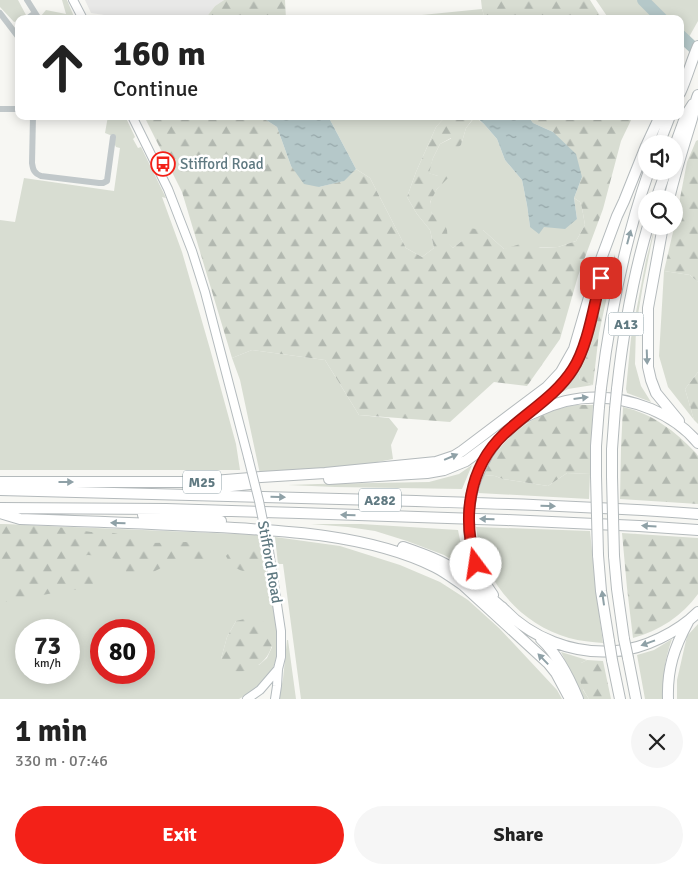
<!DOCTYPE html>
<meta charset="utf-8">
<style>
body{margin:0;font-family:Signika,sans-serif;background:#f6f6f6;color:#222;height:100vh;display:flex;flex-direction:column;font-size:19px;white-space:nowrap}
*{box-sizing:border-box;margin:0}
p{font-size:16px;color:#767676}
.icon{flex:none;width:28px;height:28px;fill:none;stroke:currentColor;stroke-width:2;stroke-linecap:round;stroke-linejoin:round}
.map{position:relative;height:699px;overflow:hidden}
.sheet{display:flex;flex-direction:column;background:#fff;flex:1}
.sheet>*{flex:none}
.guide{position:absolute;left:15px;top:15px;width:669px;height:105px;border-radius:10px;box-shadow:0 2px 12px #0003;background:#fff;color:#222;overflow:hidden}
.buttons{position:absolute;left:638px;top:135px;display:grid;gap:10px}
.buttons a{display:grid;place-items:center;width:45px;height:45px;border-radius:50%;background:#fff;box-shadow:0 2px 12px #0003;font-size:25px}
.speed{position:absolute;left:15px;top:619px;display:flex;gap:10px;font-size:25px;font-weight:700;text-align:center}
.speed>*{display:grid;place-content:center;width:65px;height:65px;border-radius:50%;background:#fff;box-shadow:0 2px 12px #0003;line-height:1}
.speed small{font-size:12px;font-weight:400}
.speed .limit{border:8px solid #d22;background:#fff;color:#111}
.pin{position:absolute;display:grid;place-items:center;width:42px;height:42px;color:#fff;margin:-21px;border-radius:10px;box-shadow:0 2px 8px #0006}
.me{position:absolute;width:55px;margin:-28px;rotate:346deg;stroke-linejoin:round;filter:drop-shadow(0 0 4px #0008)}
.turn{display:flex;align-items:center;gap:18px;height:105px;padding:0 15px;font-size:22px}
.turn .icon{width:65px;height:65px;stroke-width:2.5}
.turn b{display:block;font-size:35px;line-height:42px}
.round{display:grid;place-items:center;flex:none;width:52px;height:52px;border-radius:26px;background:#f6f6f6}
.overview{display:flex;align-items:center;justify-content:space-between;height:85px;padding:0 15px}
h1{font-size:30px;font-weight:800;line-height:38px}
.primary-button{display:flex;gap:10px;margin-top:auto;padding:10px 15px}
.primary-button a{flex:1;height:58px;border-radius:30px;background:#f32118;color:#fff;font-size:20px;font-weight:800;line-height:58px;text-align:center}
.primary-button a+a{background:#f6f6f6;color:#222}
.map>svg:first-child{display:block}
.built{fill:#e8e8e7}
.green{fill:#d8ddd2;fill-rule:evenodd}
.forest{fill:url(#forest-firs)}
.water{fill:url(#water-ripples)}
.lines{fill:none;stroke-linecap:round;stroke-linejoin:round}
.river{stroke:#b5c8c9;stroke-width:12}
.major-casing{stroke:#b4bbbe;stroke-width:10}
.highway-casing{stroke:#b4babc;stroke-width:12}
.minor{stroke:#c1c8ca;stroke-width:6}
.major{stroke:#fff;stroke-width:8}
.highway{stroke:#fff;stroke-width:10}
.major-bridge-casing{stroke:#b4bbbe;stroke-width:10;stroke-linecap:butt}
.highway-bridge-casing{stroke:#b4babc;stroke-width:12;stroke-linecap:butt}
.major-bridge{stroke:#fff;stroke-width:8}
.highway-bridge{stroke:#fff;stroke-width:10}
.oneway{fill:#8fa1a7}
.route-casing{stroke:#9e1510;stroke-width:12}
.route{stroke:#f32118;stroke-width:9}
.labels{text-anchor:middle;stroke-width:5;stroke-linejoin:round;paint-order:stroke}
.shield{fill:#fff;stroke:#8fa1a7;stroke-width:1}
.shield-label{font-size:14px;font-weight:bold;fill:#5f7981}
.poi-label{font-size:15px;fill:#5f7981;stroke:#fff;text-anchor:start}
.street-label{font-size:15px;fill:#5f7981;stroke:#fff}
</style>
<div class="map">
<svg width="698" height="699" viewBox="0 0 698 699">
<defs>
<pattern id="forest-firs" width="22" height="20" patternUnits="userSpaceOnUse" patternTransform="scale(1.25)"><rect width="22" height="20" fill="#d8ddd2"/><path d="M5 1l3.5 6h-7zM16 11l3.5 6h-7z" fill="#b2b8b0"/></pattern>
<pattern id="water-ripples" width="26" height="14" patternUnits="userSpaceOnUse" patternTransform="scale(1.25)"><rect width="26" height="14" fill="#b5c8c9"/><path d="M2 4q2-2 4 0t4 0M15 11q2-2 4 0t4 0" fill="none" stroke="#96a7a9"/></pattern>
</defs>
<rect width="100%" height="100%" fill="#f7f7f3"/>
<!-- built -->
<path class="built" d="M85,0H224L215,6L205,19H131L91,13Z"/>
<!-- green -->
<path class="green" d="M0,0H18L26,15L21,19H19L18,21L14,22L0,7Z
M62,0H67L75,19H44L41,16L46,10L66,14Z
M596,0H698V21L680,53V19H609Z
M482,9L485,19H382Z
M108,116H125L135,137L133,139L138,148L141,147L166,198L162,197L182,252L210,349L236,444L240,470H0V220L15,222L24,178L114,191L120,148L116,147L114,143L115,137L105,133Z
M328,116H446L436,127L416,172L407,197L417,214L430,230L434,248L422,257L406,248L370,178L356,169Z
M475,117L484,124L497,139L505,160L522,180L527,205L530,227H544L577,219L574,198L580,202L582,208L585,225L576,241L558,247L504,249L483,230L462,241L453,248L447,243V230C443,225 437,221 433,215C423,201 441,184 450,175L438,176L428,173L433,158L440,144L452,138L461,145L466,128Z
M655,226L643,285L636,326L635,364L641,386L651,402L627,393L626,389L631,338L646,260Z
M664,271L690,275L698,282V372L685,389L694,420L668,387L659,356Z
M252,350L325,360L359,415L389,418L398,429L391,445L393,459L357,466L260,474L240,380L232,358Z
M578,369L580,380L593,385L568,389L559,394Z
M472,465L462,489L335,487L288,485L318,484L429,482L459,474Z
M567,473L590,474L589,499L478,493L484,475L495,476L503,479L548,486Z
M0,524L259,535L265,563H268C272,591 284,643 273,668C266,683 252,692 239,699H0ZM236,621L272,647L267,658L259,665L221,659L227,637ZM26,630H69V672H26ZM101,630H144V672H101Z
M311,524H361L458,530L462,550L470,570L444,555L407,541L375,531L348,527Z
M476,527L590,531L596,591L603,643C592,642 580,641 569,638C518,623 482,579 476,527Z
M275,537L340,546L400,565L440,582L468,600L499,628L557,690L562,699H301L283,564H278Z
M698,624V699H677V680L687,636Z
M672,639C664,661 663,676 663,699H645L637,655L654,650Z
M287,640H288L296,699H279L283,679Z
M561,652L587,660L581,663L583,690L589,699H584Z"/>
<!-- forest -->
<path class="forest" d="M224,0H285L286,19H205L215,6Z
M481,0H590L602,19H485L482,9Z
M144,116H260L277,127L291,166L319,187L343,181L356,169L370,178L406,248L422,257L434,248L430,230L417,214L407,197L416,172L436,127L446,116H475L466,128L461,145L454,150L451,138L440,144L433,158L429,173L438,176L442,166L449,163L451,175L437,189L430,202L432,214L442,218L447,230L448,243L453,248L462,241L469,228L483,230L504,249L530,241L540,248L558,247L576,241L585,225L582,208L580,202L574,198L582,177L553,132L533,123L528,116H633L621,141L603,209L578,276L560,339L527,386L494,382L450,422L359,415L325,360L252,350L232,358L182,192Z
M698,140V282L690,275L664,271L676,219L687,162L696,141Z
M615,254V260L599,333L593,385L580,380L578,369L586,358Z
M698,372V424L694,420L685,389Z
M576,405H593L590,474L567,473L548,486L503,479L495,476L484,475C500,437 535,411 576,405Z
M623,407C653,414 675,431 696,453L698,456V504L620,499L621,448Z
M0,524L57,527L91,532L114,533L152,543L186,542L212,548L215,554L204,562L185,561L165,566L151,573L132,577L126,572L124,561L111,558L105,550L102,556L88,555L75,557L71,562L92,565L96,574L92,588L64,591L0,603V590L5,591L17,587L15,574L0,564Z
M622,533L698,538V594C682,616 659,631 633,638L627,588Z
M254,542L260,550L261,561L251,573C238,570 232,568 226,556C232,548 239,549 248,549Z
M257,616C262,620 267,625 270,631C278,648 263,667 246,671C240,672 233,671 226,671L221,659L227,637L236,621Z
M587,660L603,661L611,699H589C579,684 579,680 581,663Z"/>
<!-- water -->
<path class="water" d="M260,116H328L356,169L344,181L319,187L304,184L291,166L277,127Z
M475,116H528L533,123L553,132L576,154L582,177L574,198L577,219L565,229L544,227L539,234L530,227L527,205L522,180L505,160L497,139L484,124Z"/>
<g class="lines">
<!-- river -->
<path class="river" d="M643,0L662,19
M680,35L698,52"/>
<!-- major casing -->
<g class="major-casing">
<path id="major" d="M73,0L83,19
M132,116L168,189L192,251L205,292L248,457
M269,551L281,631V657L278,669L277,686L275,699
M247,699L260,690L278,669"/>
</g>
<!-- highway casing -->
<g class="highway-casing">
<path id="highway" d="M680,93C687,78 691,62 698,46
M647,144L660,116
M659,144L670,116
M674,148L686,115L693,104
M656,199L666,171
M669,199C675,173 683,148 691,122C694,113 694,104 698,95
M663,226L648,308V367L651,380L656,393L679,421
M601,388C610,314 624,242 649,171
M617,389C623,334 632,280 648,226
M536,407C547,398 558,389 567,378C585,355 589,325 596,298
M507,432C512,427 516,423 522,419C526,416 531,414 536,412C574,393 612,393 651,409C670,417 685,427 698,443
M596,476V446L599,407
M612,477V449L615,409
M329,479L427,473L444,470L466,461L512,427
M0,482H201L261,477L325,473L436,462L454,456L462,451L547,387L561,372L574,349L597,270L617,216L624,201L646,146
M204,489L250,484
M0,490C126,493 252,496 377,500C484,503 591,506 698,514
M472,492C477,475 484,458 495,444
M0,508L166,509L299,513L507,520L639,526L698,530
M0,513L20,519C78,521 136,523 194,526C272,530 364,532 435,567C445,572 454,579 463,585L548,663L556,673L570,699
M143,515L221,521
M469,529C471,553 479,576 493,595
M403,547C423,554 443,561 460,573C476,584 491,598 505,610
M598,555L601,591L609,641
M614,556L617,589L624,639
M502,607C530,638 574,655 616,651C644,649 678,632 698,612
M541,639C558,655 569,677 578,699
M628,658L636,699
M612,660L620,699
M668,699C667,669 674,648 688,622"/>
</g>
<!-- minor -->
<path class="minor" d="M27,0L39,19
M0,13L19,38
M27,19L35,13
M0,109H19
M33,116L32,163C33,170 34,173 41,176L99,183H103L107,181L113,137"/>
<!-- major -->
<use href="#major" class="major"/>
<!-- highway -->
<use href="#highway" class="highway"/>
<!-- major-bridge casing -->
<g class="major-bridge-casing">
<path id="major-bridge" d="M248,457L259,501L269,551"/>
</g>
<!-- highway-bridge casing -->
<g class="highway-bridge-casing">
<path id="highway-bridge" d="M599,407L601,388
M615,409L617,389
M596,476L598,555
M612,477L614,556
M469,529V510L472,492
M624,639L628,658
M609,641L612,660"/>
</g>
<!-- major-bridge -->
<use href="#major-bridge" class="major-bridge"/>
<!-- highway-bridge -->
<use href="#highway-bridge" class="highway-bridge"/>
</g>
<!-- one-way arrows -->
<defs><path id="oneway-solid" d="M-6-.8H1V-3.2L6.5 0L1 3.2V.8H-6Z" transform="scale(1.25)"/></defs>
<g class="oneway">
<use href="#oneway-solid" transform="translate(629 237) rotate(-75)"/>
<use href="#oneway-solid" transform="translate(647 357) rotate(88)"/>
<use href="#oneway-solid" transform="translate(581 398) rotate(-7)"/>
<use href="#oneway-solid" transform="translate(451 457) rotate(-23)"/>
<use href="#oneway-solid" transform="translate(66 482)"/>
<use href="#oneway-solid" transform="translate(278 497) rotate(2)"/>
<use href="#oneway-solid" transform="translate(548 506) rotate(2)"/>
<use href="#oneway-solid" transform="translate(348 515) rotate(-178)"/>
<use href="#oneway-solid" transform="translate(487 519) rotate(-178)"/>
<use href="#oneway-solid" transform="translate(118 523) rotate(-178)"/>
<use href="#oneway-solid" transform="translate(649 526) rotate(-176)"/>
<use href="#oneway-solid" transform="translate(603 598) rotate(-98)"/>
<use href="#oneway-solid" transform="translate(648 643) rotate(160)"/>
<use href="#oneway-solid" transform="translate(543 659) rotate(-134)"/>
</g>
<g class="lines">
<!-- route casing -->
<g class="route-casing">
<path id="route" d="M476,564C462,519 468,468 504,434C527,412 556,396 573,369C588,346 594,304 601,278"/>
</g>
<!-- route -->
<use href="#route" class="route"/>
</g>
<!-- icons -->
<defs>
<g id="bus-ring" transform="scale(1.25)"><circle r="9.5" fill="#fff" stroke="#f32118" stroke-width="1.5"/><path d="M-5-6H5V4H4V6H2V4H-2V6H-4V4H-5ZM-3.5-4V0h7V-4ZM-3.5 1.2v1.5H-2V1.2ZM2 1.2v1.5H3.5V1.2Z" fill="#f32118"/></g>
</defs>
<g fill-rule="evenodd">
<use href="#bus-ring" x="163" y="164"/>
</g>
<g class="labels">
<!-- shield labels -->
<g class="shield">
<rect x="608.5" y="312.5" width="35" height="23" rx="4"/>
<rect x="183" y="470.5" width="38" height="23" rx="4"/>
<rect x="359" y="488.5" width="42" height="23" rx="4"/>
</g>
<g class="shield-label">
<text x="626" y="329">A13</text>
<text x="202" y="487">M25</text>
<text x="380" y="505">A282</text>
</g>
<!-- poi labels -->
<g class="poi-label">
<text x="180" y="169">Stifford Road</text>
</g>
<!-- street labels -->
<g class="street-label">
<text transform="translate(270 562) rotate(80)" y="5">Stifford Road</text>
</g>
</g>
</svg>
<div class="buttons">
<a><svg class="icon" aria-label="sound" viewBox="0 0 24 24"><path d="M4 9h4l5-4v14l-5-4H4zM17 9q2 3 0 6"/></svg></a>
<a><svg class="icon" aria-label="search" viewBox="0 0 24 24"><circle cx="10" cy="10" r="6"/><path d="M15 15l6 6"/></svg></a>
</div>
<div class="speed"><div>73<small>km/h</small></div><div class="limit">80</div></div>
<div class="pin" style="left:601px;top:278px;background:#d93025"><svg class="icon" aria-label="arrive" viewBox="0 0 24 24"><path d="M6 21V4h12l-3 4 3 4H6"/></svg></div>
<svg class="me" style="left:476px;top:564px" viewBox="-20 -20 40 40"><circle r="19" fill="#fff"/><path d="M0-13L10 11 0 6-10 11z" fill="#f32118"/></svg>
<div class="guide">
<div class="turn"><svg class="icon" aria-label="ahead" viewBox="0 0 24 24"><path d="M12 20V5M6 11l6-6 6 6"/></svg><div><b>160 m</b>Continue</div></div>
</div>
</div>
<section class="sheet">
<div class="overview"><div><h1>1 min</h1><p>330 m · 07:46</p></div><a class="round"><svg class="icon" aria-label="close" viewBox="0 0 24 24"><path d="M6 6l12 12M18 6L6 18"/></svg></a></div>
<div class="primary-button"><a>Exit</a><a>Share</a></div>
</section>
